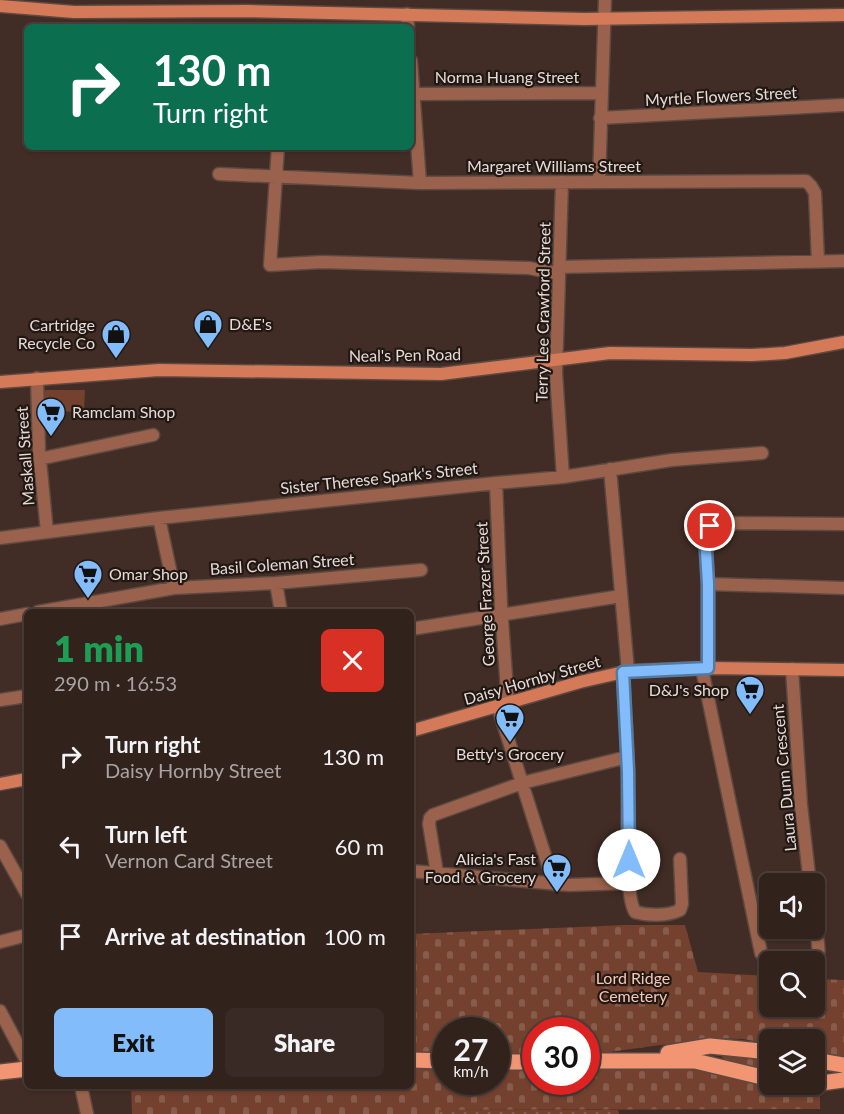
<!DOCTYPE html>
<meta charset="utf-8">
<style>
body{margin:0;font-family:Lato,sans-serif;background:#392a25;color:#f1f3f6;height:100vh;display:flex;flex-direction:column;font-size:22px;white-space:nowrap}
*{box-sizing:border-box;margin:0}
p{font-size:20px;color:#a8a4a3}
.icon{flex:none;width:33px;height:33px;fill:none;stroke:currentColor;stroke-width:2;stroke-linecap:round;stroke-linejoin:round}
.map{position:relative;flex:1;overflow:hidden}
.side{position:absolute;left:24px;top:609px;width:390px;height:480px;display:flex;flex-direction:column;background:#31221c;border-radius:9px;box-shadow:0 2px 4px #0004,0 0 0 2px #4c3f3b}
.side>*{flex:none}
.top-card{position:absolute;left:24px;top:24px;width:390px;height:126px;border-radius:9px;box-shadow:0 2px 4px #0004,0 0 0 2px #4c3f3b;background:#0b6e4f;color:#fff;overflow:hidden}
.controls{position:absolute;left:759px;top:873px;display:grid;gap:12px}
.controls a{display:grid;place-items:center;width:66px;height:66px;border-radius:9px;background:#31221c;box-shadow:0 2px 4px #0004,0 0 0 2px #4c3f3b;font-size:30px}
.speed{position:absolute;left:432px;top:1017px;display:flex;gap:12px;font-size:30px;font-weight:700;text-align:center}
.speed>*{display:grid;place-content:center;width:78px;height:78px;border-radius:50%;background:#31221c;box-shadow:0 2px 4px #0004,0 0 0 2px #4c3f3b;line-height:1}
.speed small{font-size:15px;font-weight:400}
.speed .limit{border:9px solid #d22;background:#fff;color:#111}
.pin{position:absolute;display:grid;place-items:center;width:51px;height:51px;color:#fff;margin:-26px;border:3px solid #fff;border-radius:50%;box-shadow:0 2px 6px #0007}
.me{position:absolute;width:66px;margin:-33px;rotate:0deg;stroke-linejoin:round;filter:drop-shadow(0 0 4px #0008)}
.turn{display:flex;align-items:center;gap:21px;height:126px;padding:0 30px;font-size:27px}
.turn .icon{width:78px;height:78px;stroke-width:2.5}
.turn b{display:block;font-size:42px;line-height:51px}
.round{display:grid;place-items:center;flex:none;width:63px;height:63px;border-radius:9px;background:#392a25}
.headline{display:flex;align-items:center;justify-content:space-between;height:102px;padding:0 30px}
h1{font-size:36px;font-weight:800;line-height:45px;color:#1e9e55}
.action{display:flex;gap:12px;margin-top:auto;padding:12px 30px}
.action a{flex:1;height:69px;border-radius:9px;background:#83bcfa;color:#111;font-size:24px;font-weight:800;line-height:69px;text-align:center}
.action a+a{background:#392a25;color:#f1f3f6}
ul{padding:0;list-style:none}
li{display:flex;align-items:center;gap:18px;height:90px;padding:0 30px}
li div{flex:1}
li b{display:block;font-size:22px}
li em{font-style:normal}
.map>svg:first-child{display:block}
.grass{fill:url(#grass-dots)}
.cemetery{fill:url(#cemetery-stones)}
.pitch{fill:#73412e}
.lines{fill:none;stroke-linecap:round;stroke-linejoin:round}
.street-casing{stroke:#5c4941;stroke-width:15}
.secondary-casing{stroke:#5c4941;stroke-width:15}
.primary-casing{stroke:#5c4941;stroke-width:18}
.street{stroke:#9a624c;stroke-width:12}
.secondary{stroke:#d47a58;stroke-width:12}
.primary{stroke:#f29573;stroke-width:15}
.route-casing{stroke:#557aa2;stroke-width:15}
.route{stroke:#83bcfa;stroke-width:10}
.labels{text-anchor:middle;stroke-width:4.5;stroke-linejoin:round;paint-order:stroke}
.street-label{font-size:16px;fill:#e7dad5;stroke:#211814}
.poi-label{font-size:16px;fill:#e7dad5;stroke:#211814;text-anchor:start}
.park-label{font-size:16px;fill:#f6c6b5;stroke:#211814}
</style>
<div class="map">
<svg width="844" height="1114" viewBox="0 0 844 1114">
<defs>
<pattern id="grass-dots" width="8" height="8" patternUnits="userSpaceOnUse" patternTransform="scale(1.5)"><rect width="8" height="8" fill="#73412e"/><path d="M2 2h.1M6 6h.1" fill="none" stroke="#875c4b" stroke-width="1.8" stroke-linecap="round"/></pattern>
<pattern id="cemetery-stones" width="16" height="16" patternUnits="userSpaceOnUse" patternTransform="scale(1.5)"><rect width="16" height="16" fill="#73412e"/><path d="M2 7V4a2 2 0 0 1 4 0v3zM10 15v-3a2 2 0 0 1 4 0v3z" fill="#875c4b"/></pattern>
</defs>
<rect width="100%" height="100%" fill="#412d25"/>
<!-- grass -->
<path class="grass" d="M439,1110H618L619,1114H439Z"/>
<!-- cemetery -->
<path class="cemetery" d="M625,925H685L698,972L769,976L770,1006H814L815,979L844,980V1059L815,1054L814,1040H770L769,1044L743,1039L712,1038L587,1055L586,1030H536L535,1055L497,1054L496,1030H446L445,1054H411V934Z
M722,1051L769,1056V1073L726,1061L720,1055Z
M673,1059L770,1084L820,1088V1109L439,1110V1114H132L131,1086H411V1066L445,1067L446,1082H496L497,1068L535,1069L536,1082H586L587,1069Z"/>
<!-- pitch -->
<path class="pitch" d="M41,390H85L84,412L41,411Z"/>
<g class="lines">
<!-- street casing -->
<g class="street-casing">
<path id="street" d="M407,14L408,27
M411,61L420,183
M414,94L601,93
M600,118L844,105
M278,147L270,265L322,262L529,268L559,274
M219,174L420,183L806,181L811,186L815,193L818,261
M562,182L556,373L563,477
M599,182L605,0
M559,267L844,261
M37,378L39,450L47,532
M39,459L153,435
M610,469L628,671
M496,483L501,606L508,704
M159,518L174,588
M0,538L159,518L496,483L563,477L672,460L762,453
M276,583L281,612
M708,584L844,588
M38,612L174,588L276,583L421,570
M0,619L27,614
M411,629L621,596
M708,668V584L705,535L710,526L723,523L844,524
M702,669L761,953L770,965
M792,669L801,805L810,884
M623,672C624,705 627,737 628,770C629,799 623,892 635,912C648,916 668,916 680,910L682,904L680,859
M0,700L27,696
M498,707L554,884
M0,846L27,894
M411,871L569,885L629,883
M437,873L429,824L430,818L433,815L522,783L627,757
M814,919C816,933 823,956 814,968
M0,942L27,935
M0,1011L27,1062
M81,1086L87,1114"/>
</g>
<!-- secondary casing -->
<g class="secondary-casing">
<path id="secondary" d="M0,6L74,12L248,11L584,19L844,15
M0,382L159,370L441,374L610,353L752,355L785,353L844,342
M411,731L580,682L628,671L708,668L844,670
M0,784L27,779"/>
</g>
<!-- primary casing -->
<g class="primary-casing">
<path id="primary" d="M668,1053L710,1046L770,1052
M411,1060L446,1061
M814,1060L844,1065
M586,1061H695L770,1079
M496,1062H536
M0,1072L27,1069
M814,1084L844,1080"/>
</g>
<!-- street -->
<use href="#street" class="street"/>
<!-- secondary -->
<use href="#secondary" class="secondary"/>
<!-- primary -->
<use href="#primary" class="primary"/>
</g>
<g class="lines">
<!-- route casing -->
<g class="route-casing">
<path id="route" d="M629,860L628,771L623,672L708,668V584L705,535L710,526"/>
</g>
<!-- route -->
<use href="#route" class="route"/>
</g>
<!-- icons -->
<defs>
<g id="shop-pin" transform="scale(1.5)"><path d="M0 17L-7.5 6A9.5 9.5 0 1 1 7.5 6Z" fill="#83bcfa" stroke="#211814"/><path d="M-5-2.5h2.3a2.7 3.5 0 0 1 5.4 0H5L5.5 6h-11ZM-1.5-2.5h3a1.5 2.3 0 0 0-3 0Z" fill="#111"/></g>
<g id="supermarket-pin" transform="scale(1.5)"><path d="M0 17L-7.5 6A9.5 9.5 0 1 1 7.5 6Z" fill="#83bcfa" stroke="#211814"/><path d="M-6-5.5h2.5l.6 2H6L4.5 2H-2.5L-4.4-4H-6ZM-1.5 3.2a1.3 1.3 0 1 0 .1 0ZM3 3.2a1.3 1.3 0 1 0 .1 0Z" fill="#111"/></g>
</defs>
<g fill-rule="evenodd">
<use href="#shop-pin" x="208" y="324"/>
<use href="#shop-pin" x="116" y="334"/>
<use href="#supermarket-pin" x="51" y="412"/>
<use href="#supermarket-pin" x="88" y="574"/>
<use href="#supermarket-pin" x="750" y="690"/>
<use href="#supermarket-pin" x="510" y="718"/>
<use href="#supermarket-pin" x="557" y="868"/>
</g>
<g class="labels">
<!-- street labels -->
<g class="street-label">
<text x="507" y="83">Norma Huang Street</text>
<text transform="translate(721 96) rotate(-3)" y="6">Myrtle Flowers Street</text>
<text x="554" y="172">Margaret Williams Street</text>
<text transform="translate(543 312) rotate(-89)" y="6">Terry Lee Crawford Street</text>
<text transform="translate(405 355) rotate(-1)" y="6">Neal's Pen Road</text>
<text transform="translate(25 456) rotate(-94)" y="6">Maskall Street</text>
<text transform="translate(379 478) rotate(-6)" y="6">Sister Therese Spark's Street</text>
<text transform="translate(282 564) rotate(-4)" y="6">Basil Coleman Street</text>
<text transform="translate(485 594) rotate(-93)" y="6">George Frazer Street</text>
<text transform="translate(532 680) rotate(-16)" y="6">Daisy Hornby Street</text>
<text transform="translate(784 778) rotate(-95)" y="6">Laura Dunn Crescent</text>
</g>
<!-- poi labels -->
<g class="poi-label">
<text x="229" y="330">D&amp;E's</text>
<text x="95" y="331" text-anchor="end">Cartridge<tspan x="95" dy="18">Recycle Co</tspan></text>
<text x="72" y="418">Ramclam Shop</text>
<text x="109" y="580">Omar Shop</text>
<text x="729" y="696" text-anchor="end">D&amp;J's Shop</text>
<text x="510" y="760" text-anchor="middle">Betty's Grocery</text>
<text x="536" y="865" text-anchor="end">Alicia's Fast<tspan x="536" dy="18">Food &amp; Grocery</tspan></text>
</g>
<!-- park labels -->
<g class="park-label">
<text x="633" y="984">Lord Ridge<tspan x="633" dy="18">Cemetery</tspan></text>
</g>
</g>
</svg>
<div class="controls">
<a><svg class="icon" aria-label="sound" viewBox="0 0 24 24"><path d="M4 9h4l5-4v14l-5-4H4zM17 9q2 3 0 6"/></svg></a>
<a><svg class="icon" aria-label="search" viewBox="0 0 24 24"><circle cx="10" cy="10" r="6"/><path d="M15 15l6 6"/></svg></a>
<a><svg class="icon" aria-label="layers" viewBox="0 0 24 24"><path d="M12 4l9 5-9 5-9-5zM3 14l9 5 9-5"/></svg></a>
</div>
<div class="speed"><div>27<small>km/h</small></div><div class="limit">30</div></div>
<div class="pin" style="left:710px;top:526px;background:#d93025"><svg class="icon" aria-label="arrive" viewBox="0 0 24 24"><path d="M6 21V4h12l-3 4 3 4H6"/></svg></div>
<svg class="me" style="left:629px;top:860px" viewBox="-20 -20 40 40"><circle r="19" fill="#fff"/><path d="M0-13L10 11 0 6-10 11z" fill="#83bcfa"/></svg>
<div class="top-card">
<div class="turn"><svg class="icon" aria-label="right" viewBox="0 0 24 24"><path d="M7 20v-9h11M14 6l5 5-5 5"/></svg><div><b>130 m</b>Turn right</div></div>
</div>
<section class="side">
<div class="headline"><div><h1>1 min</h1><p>290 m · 16:53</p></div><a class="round" style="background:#d93025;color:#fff"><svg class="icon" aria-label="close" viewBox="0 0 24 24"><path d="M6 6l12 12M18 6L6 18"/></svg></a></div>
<ul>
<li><svg class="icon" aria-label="right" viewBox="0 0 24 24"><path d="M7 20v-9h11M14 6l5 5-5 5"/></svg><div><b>Turn right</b><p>Daisy Hornby Street</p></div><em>130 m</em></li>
<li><svg class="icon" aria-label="left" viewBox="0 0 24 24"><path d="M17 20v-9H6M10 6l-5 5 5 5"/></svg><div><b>Turn left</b><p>Vernon Card Street</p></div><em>60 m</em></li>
<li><svg class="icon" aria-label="arrive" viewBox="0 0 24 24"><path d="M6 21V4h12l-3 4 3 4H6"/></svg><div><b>Arrive at destination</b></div><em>100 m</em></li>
</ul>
<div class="action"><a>Exit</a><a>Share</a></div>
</section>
</div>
